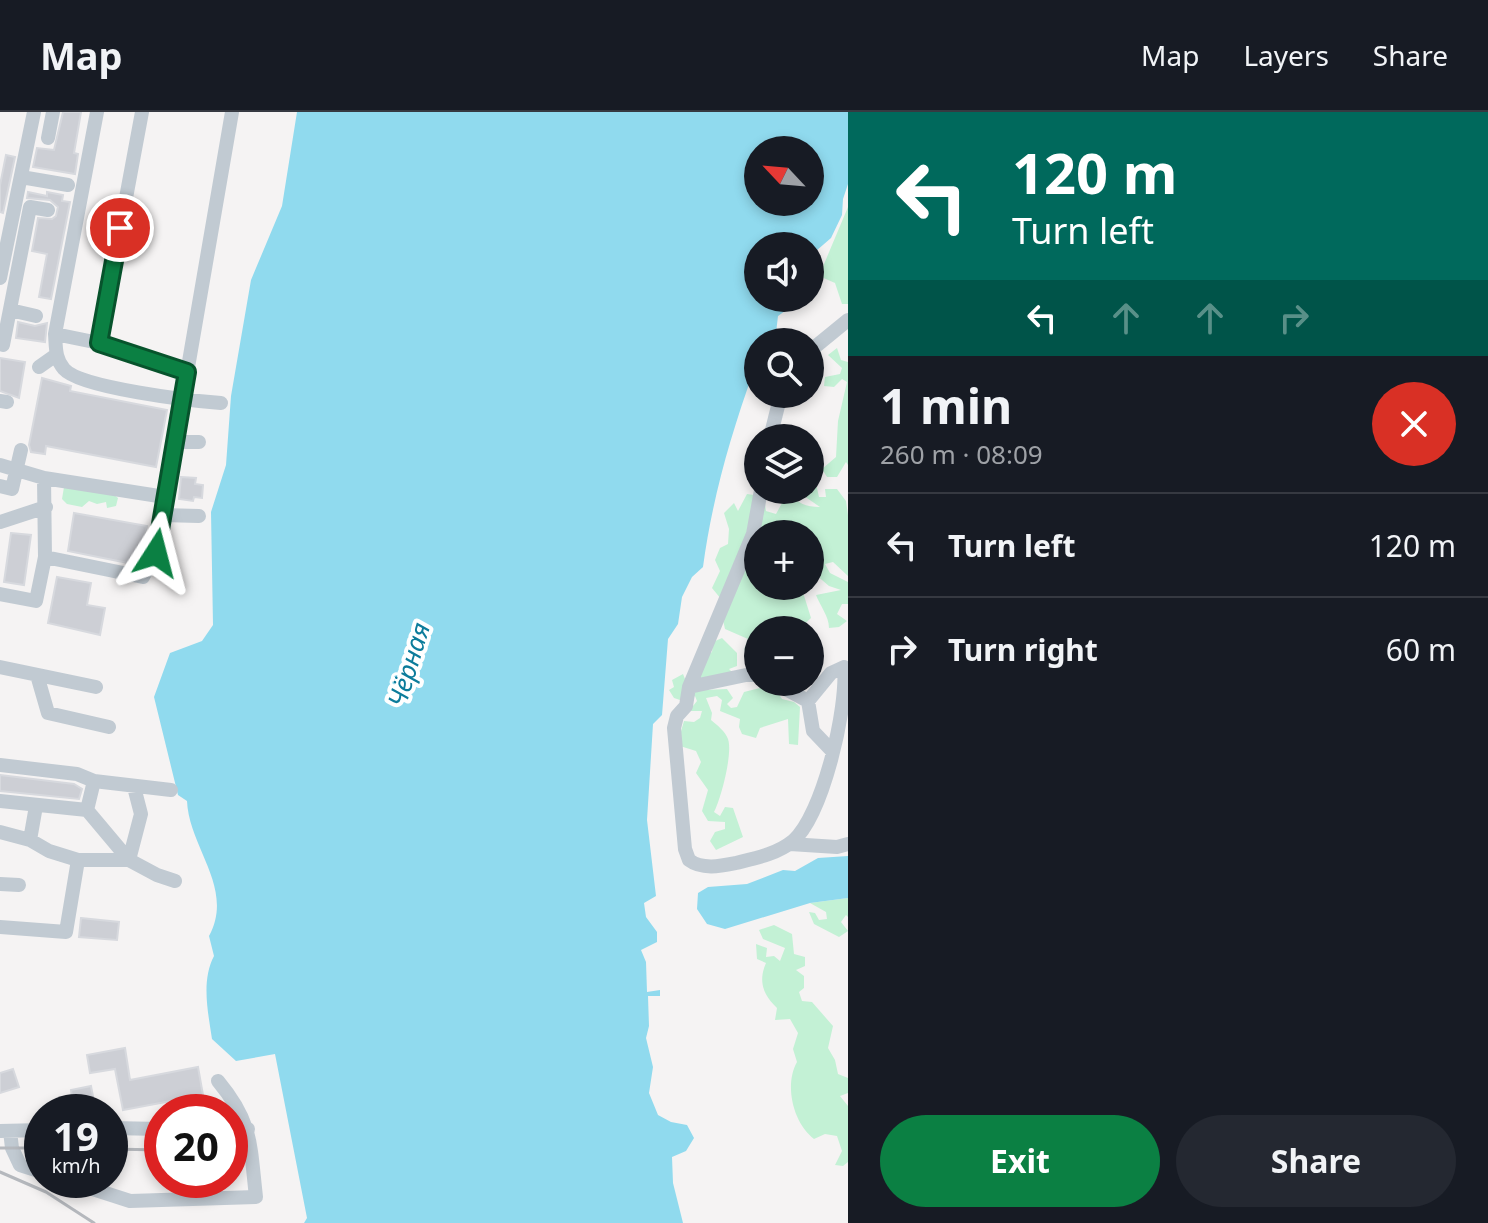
<!DOCTYPE html>
<meta charset="utf-8">
<style>
body{margin:0;font-family:"Noto Sans",sans-serif;background:#242831;color:#f1f3f6;height:100vh;display:flex;flex-direction:column;font-size:30px;white-space:nowrap}
*{box-sizing:border-box;margin:0}
p{font-size:26px;color:#9ea1a6}
.icon{flex:none;width:44px;height:44px;fill:none;stroke:currentColor;stroke-width:2;stroke-linecap:round;stroke-linejoin:round}
.map{position:relative;flex:1;overflow:hidden}
.panel{display:flex;flex-direction:column;background:#171b24;width:640px}
.panel>*{flex:none}
.hud{background:#00695c;color:#fff;overflow:hidden}
.needle{width:52px;rotate:296deg}
.controls{position:absolute;left:744px;top:24px;display:grid;gap:16px}
.controls a{display:grid;place-items:center;width:80px;height:80px;border-radius:50%;background:#171b24;box-shadow:0 4px 12px #0003;font-size:40px}
.speed{position:absolute;left:24px;top:982px;display:flex;gap:16px;font-size:40px;font-weight:700;text-align:center}
.speed>*{display:grid;place-content:center;width:104px;height:104px;border-radius:50%;background:#171b24;box-shadow:0 4px 12px #0003;line-height:1}
.speed small{font-size:20px;font-weight:400}
.speed .limit{border:12px solid #d22;background:#fff;color:#111}
.pin{position:absolute;display:grid;place-items:center;width:68px;height:68px;color:#fff;margin:-34px;border:4px solid #fff;border-radius:50%;box-shadow:0 2px 8px #0007}
.me{position:absolute;width:88px;margin:-44px;rotate:9deg;stroke-linejoin:round;filter:drop-shadow(0 0 6px #0008)}
.turn{display:flex;align-items:center;gap:28px;height:168px;padding:0 32px;font-size:36px}
.turn .icon{width:104px;height:104px;stroke-width:2.5}
.turn b{display:block;font-size:56px;line-height:68px}
.lanes{display:flex;align-items:center;height:76px;padding:0 32px;background:#0003;justify-content:center;gap:40px;direction:ltr}
.lanes .off{opacity:.35}
.round{display:grid;place-items:center;flex:none;width:84px;height:84px;border-radius:42px;background:#242831}
.head{display:flex;align-items:center;justify-content:space-between;height:136px;padding:0 32px}
h1{font-size:48px;font-weight:700;line-height:60px}
.primary-button{display:flex;gap:16px;margin-top:auto;padding:16px 32px}
.primary-button a{flex:1;height:92px;border-radius:48px;background:#0b8043;color:#fff;font-size:32px;font-weight:700;line-height:92px;text-align:center}
.primary-button a+a{background:#242831;color:#f1f3f6}
ul{padding:0;list-style:none}
li{display:flex;align-items:center;gap:24px;height:104px;padding:0 32px;border-top:2px solid #363941}
li div{flex:1}
li b{display:block;font-size:30px}
li em{font-style:normal}
header{display:flex;align-items:center;gap:48px;box-sizing:border-box;height:112px;padding:0 40px;background:#171b24;border-bottom:2px solid #363941}
header strong{font-size:38px}
nav{display:flex;gap:44px;margin-inline-start:auto;font-size:28px}
main{display:flex;flex:1;min-height:0}
.map>svg:first-child{display:block}
.green{fill:#c3f1d5}
.water{fill:#90daee;fill-rule:evenodd}
.building{fill:#cdcfd5;stroke:#d7d9de;stroke-width:2}
.lines{fill:none;stroke-linecap:round;stroke-linejoin:round}
.minor{stroke:#c1cad2;stroke-width:14}
.rail{stroke:#b5b8bd;stroke-width:3}
.route-casing{stroke:#07532c;stroke-width:20}
.route{stroke:#0b8043;stroke-width:14}
.labels{text-anchor:middle;stroke-width:8;stroke-linejoin:round;paint-order:stroke}
.water-label{font-size:26px;font-style:italic;fill:#0c7c9b;stroke:#fff}
</style>
<header>
<strong>Map</strong>
<nav><a>Map</a><a>Layers</a><a>Share</a></nav>
</header>
<main>
<div class="map">
<svg width="848" height="1111" viewBox="0 0 848 1111">
<rect width="100%" height="100%" fill="#f5f3f3"/>
<!-- green -->
<path class="green" d="M848,95V192H842L835,171L819,164Z
M837,236L841,248L848,250V353L846,350L837,365H827L822,357L836,345L838,309L847,270L842,267L834,275L824,274L825,265L840,262L842,256L828,243Z
M810,345L819,385H826L825,377H837L846,389L848,403V464L833,450L825,452L830,461L848,470V492H842L837,502L847,509L839,515L829,516C829,504 820,494 816,483L841,478L829,474L815,462L810,465V422H758V474H801L811,506L798,518H758V545L744,538L748,527L725,517L723,508L764,385L766,399L776,402L788,380C797,391 806,395 820,395L801,382L800,378H810Z
M64,375L114,383L118,386L116,394L107,396L106,390L97,392L89,389L82,395L67,392L62,387Z
M747,382L754,383L751,419L721,487L712,476L720,459L715,448L720,436L728,432L729,417L724,401L734,391L738,399Z
M722,526L737,541V554L729,557L735,563L696,571L705,544L712,540L713,530Z
M683,562L687,572L682,579L727,577L733,586L727,592L731,596L737,595L744,580L760,576L778,581L782,587L794,590L800,595L798,633L789,632L788,607L760,616L756,626L742,622L739,615L740,607L720,599L722,588L717,584L706,586L712,601L711,608C717,613 725,619 728,627C733,641 721,687 714,700L720,704L725,695L733,696L743,725L716,738L710,729L715,720L725,717V710L708,709L702,699L708,678L696,661L701,650L696,639L680,634L679,626L684,609L694,610L700,606L702,599H689L697,589L695,584L686,590L674,586L669,578L674,575L672,568Z
M848,786V805L846,803L841,810L848,819L839,825L814,812L809,800L815,801L819,808L827,807L826,800L810,791Z
M774,813L792,822L794,842L805,845V854L796,858L804,864V876L799,880L802,889L812,890L833,914L828,936L835,948L838,962L848,966V981L840,984L848,994V1050L843,1054L835,1053L842,1039L837,1024L825,1022L814,1027C793,1011 784,973 797,950L793,937L798,921L790,907L775,908L777,896C763,883 758,869 766,851L757,847L756,832L767,836L766,845L774,844L780,849L785,836L763,827L759,818Z"/>
<!-- water -->
<path class="water" d="M297,0H848V72L843,87L842,103L831,126L816,139L810,161V134H758V186H797L792,194L778,204L776,221L768,230H758V256L753,261C730,325 712,388 703,455L692,465L682,485L678,512L668,527L662,603L653,612L647,708L656,784L644,791L646,805L657,820V830L641,838L646,850L647,880L660,878V884H648L649,914L646,926L653,955L649,981L658,1003L671,1010L687,1013L694,1026L686,1039L672,1045L673,1071L683,1111H304L307,1106L275,942L236,949L212,927C208,900 201,869 214,844L209,824C235,776 189,736 187,689L178,683L154,585L170,541L202,529L213,513L211,400L226,353L231,284L251,168L282,94ZM758,38H810V90H758Z
M848,744V786L810,791L725,817L707,812L697,797L698,781L708,775L747,772L783,758L795,759L818,746Z"/>
<!-- building -->
<path class="building" d="M63,0H81L74,41L78,42L75,62L33,55L37,36L54,38Z
M6,43L15,45L3,101L0,100V73Z
M28,80L47,84V80L63,83L62,89L70,90L51,187L39,185L47,142L32,139L38,106L52,107L56,104L58,95L50,88L27,86Z
M18,210L35,214L47,211L45,230L16,226Z
M0,246L25,250L19,286L0,279Z
M42,266L71,274L70,279L167,298L156,355L46,334L45,342L31,340L29,333Z
M181,365L196,366L195,372L203,373L202,386L194,385L193,389L179,387Z
M74,401L147,414L138,453L68,439Z
M11,421L31,423L24,473L4,470Z
M57,465L91,471L87,493L105,496L100,523L48,511Z
M0,663L74,672L82,677L79,687L0,679Z
M81,806L119,810L117,828L79,825Z
M125,936L130,968L198,955L203,983L123,998L115,957L90,961L87,943Z
M13,957L19,975L0,981V961Z
M91,974L96,1000H74L71,978Z"/>
<g class="lines">
<!-- minor -->
<path class="minor" d="M97,0L55,222C56,235 55,247 64,257C80,276 193,289 221,291
M48,26L53,0
M21,65L68,73
M0,166L34,0
M10,198L36,204
M55,222L99,231L187,260
M99,231L142,0
M3,233L30,95L48,98
M810,239L848,208
M39,255L56,243
M0,289L7,290
M770,326L781,282
M175,330H199
M0,353L44,366L165,385
M0,374L12,377L21,338
M162,403L199,404
M0,410L46,395
M45,445L143,465L156,441L232,0
M0,482L36,489L45,445L44,366
M0,555L96,575
M37,563L48,601L109,615
M758,563H746L689,575L686,594L677,604L674,616L685,737L689,748C702,758 721,754 736,751C756,746 777,742 793,729C823,703 848,595 844,555L831,561L808,589L813,619L833,640
M773,570L808,589
M689,575L753,422L761,378
M0,653L77,662L94,669L171,678
M94,669L87,698L129,748L157,763L175,769
M0,689L87,698
M0,720L30,728L49,739L78,748H129L141,702L134,675
M30,728L36,694
M790,732L837,735L848,732
M0,772L19,773
M0,815L66,820L78,748
M110,1016L162,1017
M230,1017H248
M0,1019L42,1018
M10,1019L12,1036L20,1053L42,1060
M65,1068L130,1089L256,1085C250,1033 253,1011 218,969"/>
<!-- rail -->
<path class="rail" d="M0,1036H42
M110,1037L162,1038
M230,1039H237
M0,1060L46,1080L94,1111"/>
</g>
<g class="lines">
<!-- route casing -->
<g class="route-casing">
<path id="route" d="M120,116L99,231L187,260L156,441"/>
</g>
<!-- route -->
<use href="#route" class="route"/>
</g>
<g class="labels">
<!-- water labels -->
<g class="water-label">
<text transform="translate(409 553) rotate(-73)" y="9">Чёрная</text>
</g>
</g>
</svg>
<div class="controls">
<a><svg class="needle" viewBox="-14 -14 28 28"><path d="M0-13l5 13h-10z" fill="#e53935"/><path d="M0 13l5-13h-10z" fill="#9ea1a6"/></svg></a>
<a><svg class="icon" aria-label="sound" viewBox="0 0 24 24"><path d="M4 9h4l5-4v14l-5-4H4zM17 9q2 3 0 6"/></svg></a>
<a><svg class="icon" aria-label="search" viewBox="0 0 24 24"><circle cx="10" cy="10" r="6"/><path d="M15 15l6 6"/></svg></a>
<a><svg class="icon" aria-label="layers" viewBox="0 0 24 24"><path d="M12 4l9 5-9 5-9-5zM3 14l9 5 9-5"/></svg></a>
<a>+</a>
<a>−</a>
</div>
<div class="speed"><div>19<small>km/h</small></div><div class="limit">20</div></div>
<div class="pin" style="left:120px;top:116px;background:#d93025"><svg class="icon" aria-label="arrive" viewBox="0 0 24 24"><path d="M6 21V4h12l-3 4 3 4H6"/></svg></div>
<svg class="me" style="left:156px;top:441px" viewBox="-20 -20 40 40"><path d="M0-17L14 15 0 8-14 15z" fill="#0b8043" stroke="#fff" stroke-width="4"/></svg>
</div>
<section class="panel">
<div class="hud">
<div class="turn"><svg class="icon" aria-label="left" viewBox="0 0 24 24"><path d="M17 20v-9H6M10 6l-5 5 5 5"/></svg><div><b>120 m</b>Turn left</div></div>
<div class="lanes"><svg class="icon" aria-label="left" viewBox="0 0 24 24"><path d="M17 20v-9H6M10 6l-5 5 5 5"/></svg><svg class="icon off" aria-label="ahead" viewBox="0 0 24 24"><path d="M12 20V5M6 11l6-6 6 6"/></svg><svg class="icon off" aria-label="ahead" viewBox="0 0 24 24"><path d="M12 20V5M6 11l6-6 6 6"/></svg><svg class="icon off" aria-label="right" viewBox="0 0 24 24"><path d="M7 20v-9h11M14 6l5 5-5 5"/></svg></div>
</div>
<div class="head"><div><h1>1 min</h1><p>260 m · 08:09</p></div><a class="round" style="background:#d93025;color:#fff"><svg class="icon" aria-label="close" viewBox="0 0 24 24"><path d="M6 6l12 12M18 6L6 18"/></svg></a></div>
<ul>
<li><svg class="icon" aria-label="left" viewBox="0 0 24 24"><path d="M17 20v-9H6M10 6l-5 5 5 5"/></svg><div><b>Turn left</b></div><em>120 m</em></li>
<li><svg class="icon" aria-label="right" viewBox="0 0 24 24"><path d="M7 20v-9h11M14 6l5 5-5 5"/></svg><div><b>Turn right</b></div><em>60 m</em></li>
</ul>
<div class="primary-button"><a>Exit</a><a>Share</a></div>
</section>
</main>
